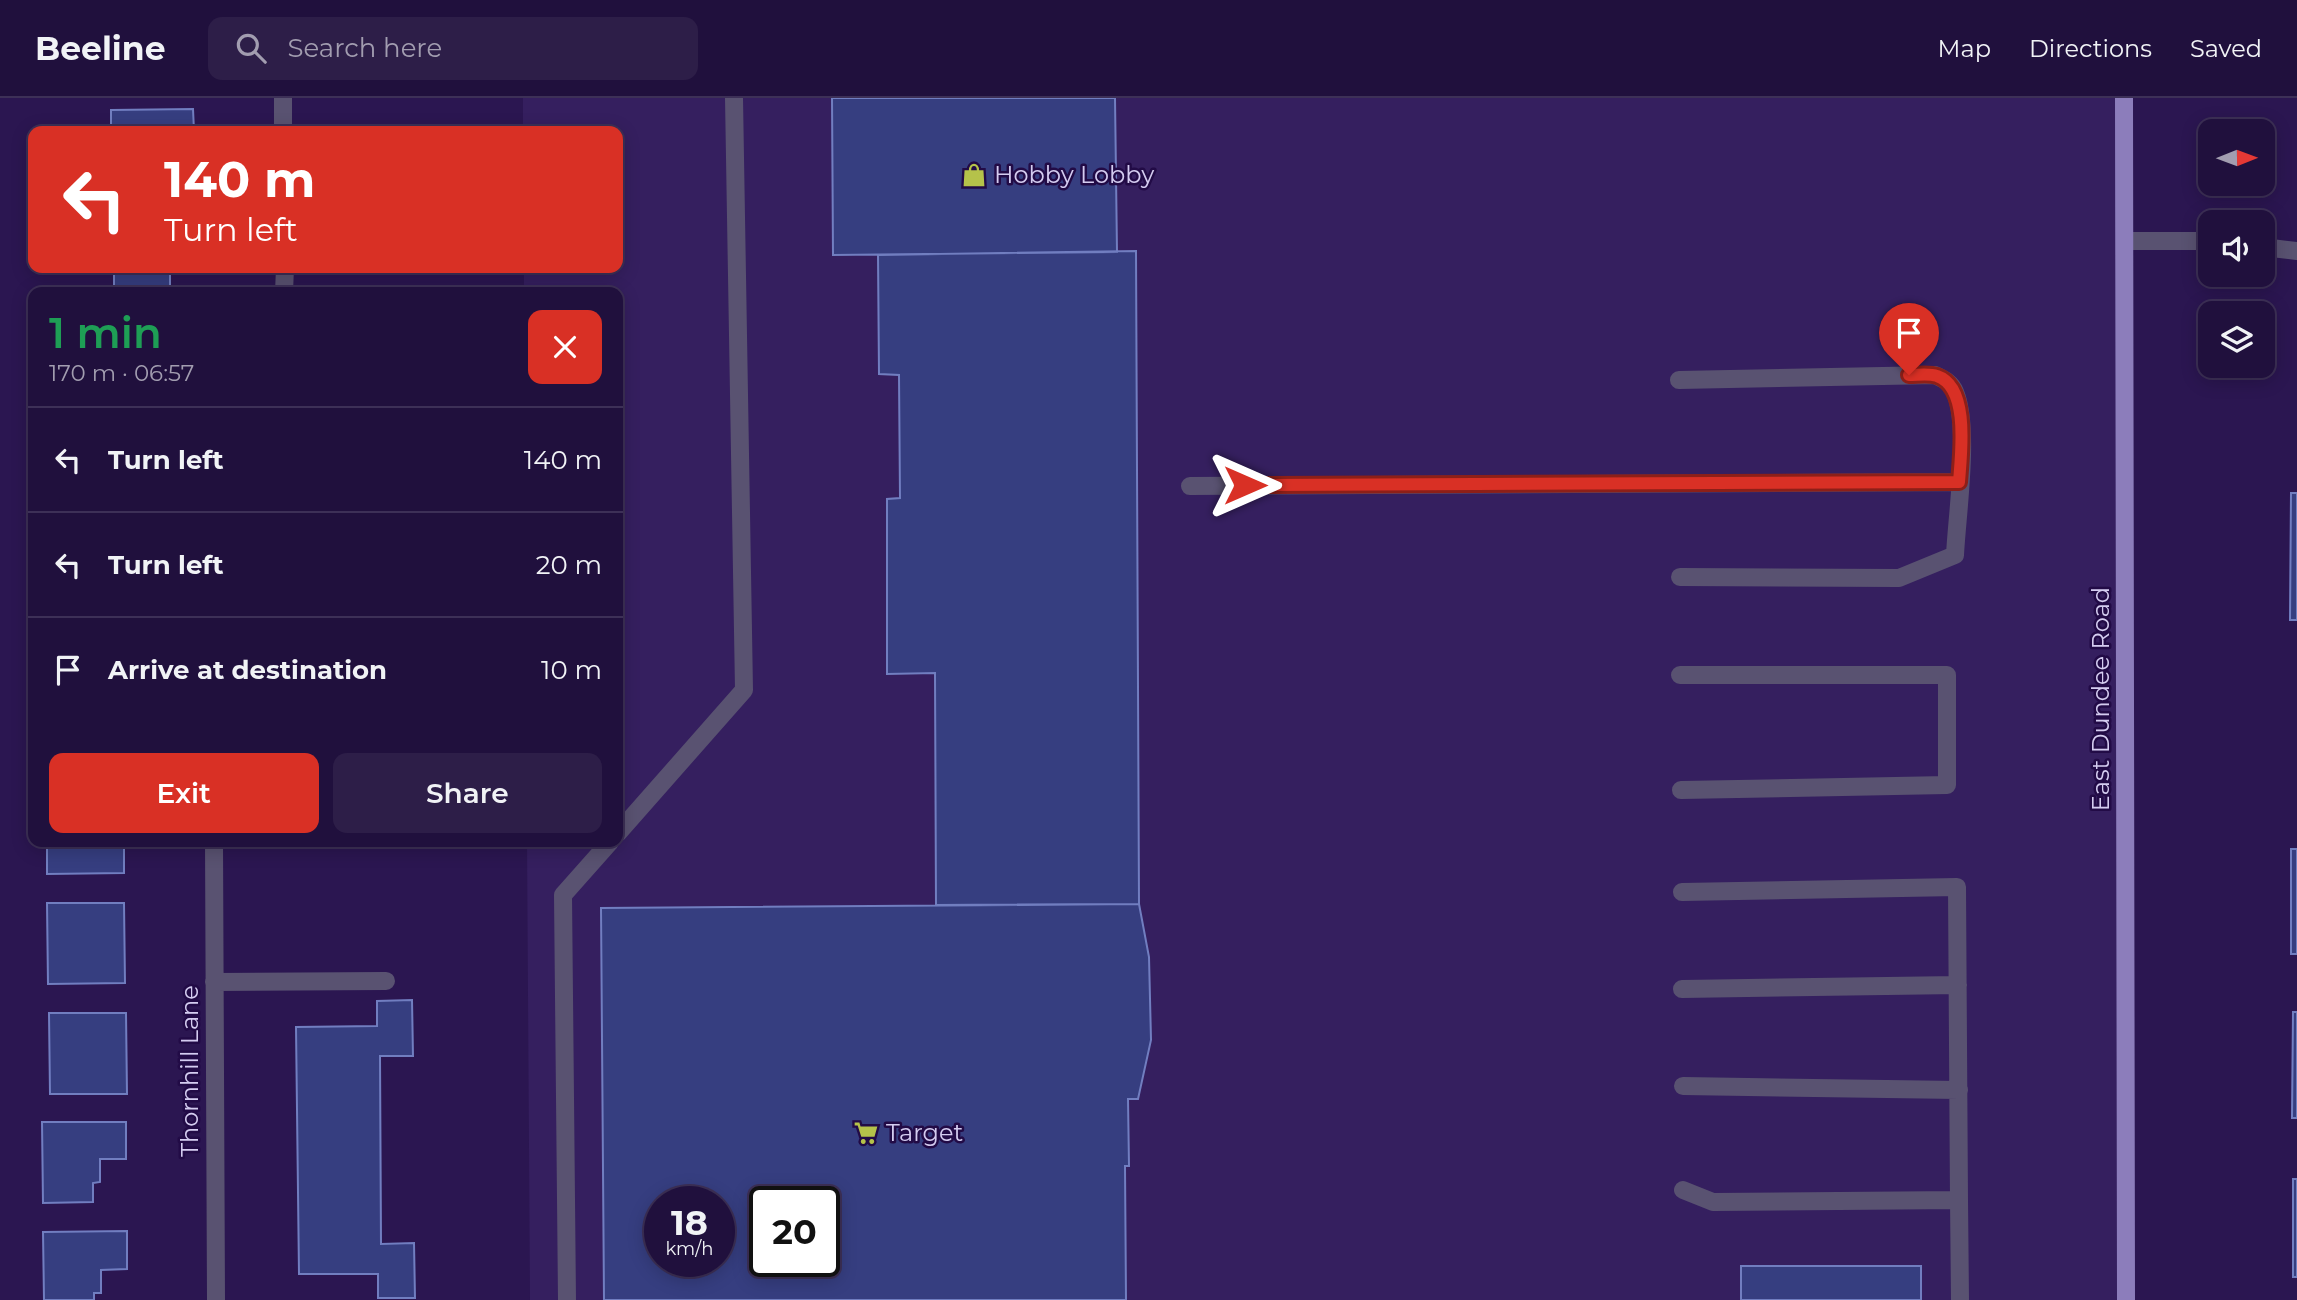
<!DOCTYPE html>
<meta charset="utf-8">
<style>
body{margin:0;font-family:Montserrat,sans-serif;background:#2d1e48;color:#f1f3f6;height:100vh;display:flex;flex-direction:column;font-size:26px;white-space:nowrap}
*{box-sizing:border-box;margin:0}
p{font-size:23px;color:#a29db0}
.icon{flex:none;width:38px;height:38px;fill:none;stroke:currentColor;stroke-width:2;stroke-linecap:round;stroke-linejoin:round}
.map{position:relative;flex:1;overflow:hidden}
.panel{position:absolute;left:28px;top:189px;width:595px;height:560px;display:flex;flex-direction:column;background:#20103d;border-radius:14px;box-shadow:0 4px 18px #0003,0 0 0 2px #3d3057}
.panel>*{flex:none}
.top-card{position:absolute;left:28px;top:28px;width:595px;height:147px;border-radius:14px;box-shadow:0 4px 18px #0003,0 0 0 2px #3d3057;background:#d93025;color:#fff;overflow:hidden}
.needle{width:46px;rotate:89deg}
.tools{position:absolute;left:2198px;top:21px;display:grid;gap:14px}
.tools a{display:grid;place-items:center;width:77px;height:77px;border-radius:14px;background:#20103d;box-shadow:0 4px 18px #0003,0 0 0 2px #3d3057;font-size:35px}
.speed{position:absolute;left:644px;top:1088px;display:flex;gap:14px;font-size:35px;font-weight:700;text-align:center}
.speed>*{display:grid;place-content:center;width:91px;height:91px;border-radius:50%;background:#20103d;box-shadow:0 4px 18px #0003,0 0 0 2px #3d3057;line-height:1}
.speed small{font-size:18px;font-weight:400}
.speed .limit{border:4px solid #111;border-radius:10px;background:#fff;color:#111}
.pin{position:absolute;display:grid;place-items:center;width:60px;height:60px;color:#fff;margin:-72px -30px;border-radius:50% 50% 50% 0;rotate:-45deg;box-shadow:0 0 7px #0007}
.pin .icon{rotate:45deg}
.me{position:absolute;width:77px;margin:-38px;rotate:90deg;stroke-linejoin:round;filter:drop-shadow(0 0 5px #0008)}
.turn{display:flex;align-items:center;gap:24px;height:147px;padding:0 21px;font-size:32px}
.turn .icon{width:91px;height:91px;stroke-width:2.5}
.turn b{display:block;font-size:49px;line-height:60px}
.round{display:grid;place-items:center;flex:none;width:74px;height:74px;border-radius:14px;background:#2d1e48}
.overview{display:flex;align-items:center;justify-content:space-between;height:119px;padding:0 21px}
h1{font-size:42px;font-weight:600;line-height:52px;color:#1e9e55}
.button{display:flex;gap:14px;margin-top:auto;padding:14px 21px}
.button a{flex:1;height:80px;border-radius:14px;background:#d93025;color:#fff;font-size:28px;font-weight:600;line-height:80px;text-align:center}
.button a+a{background:#2d1e48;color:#f1f3f6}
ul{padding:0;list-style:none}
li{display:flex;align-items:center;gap:21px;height:105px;padding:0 21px;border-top:2px solid #3d3057}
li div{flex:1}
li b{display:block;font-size:26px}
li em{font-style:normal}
header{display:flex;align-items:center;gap:42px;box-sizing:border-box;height:98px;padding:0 35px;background:#20103d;border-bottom:2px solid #3d3057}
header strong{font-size:33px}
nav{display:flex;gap:38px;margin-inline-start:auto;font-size:24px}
.search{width:490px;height:63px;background:#2d1e48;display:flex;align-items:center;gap:18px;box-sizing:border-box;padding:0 24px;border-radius:14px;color:#a29db0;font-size:26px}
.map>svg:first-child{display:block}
.built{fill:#351f5f;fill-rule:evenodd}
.building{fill:#363e80;stroke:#717ec0;stroke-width:2;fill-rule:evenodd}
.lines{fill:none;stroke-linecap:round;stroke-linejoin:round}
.minor{stroke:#595271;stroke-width:18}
.major{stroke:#8c7dbb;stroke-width:18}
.route-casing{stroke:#8d1f18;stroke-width:18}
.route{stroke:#d93025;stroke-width:12}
.labels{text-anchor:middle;stroke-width:5;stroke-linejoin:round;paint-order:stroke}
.poi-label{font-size:24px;fill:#d4ccf0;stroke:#220b46;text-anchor:start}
.street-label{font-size:24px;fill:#d4ccf0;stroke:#220b46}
</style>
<header>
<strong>Beeline</strong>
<div class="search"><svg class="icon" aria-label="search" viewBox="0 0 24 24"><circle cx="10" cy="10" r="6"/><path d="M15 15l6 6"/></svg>Search here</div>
<nav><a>Map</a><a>Directions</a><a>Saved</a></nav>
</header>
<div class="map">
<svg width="2297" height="1202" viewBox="0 0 2297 1202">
<rect width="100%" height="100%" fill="#2b1651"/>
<!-- built -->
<path class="built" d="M523,0H2124L2125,1202H530L527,744H618V194H524V170H618V33H523ZM660,1104H719V1164H660ZM765,1104H824V1164H765Z"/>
<!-- building -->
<path class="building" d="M832,0H1115L1117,154L833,157Z
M193,11L194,33H111V12Z
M1136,153L1139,806L936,807L935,575L887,576V401L900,400L899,277L879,276L878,157Z
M114,170H170V194H114Z
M2291,395H2297V522H2290Z
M47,744H124V775L47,776Z
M2291,751H2297V856H2291Z
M47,805H124L125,885L48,886Z
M1139,806L1149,859L1151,942L1138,1001H1128L1129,1068H1125L1126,1202H604L601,810ZM660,1104H719V1164H660ZM765,1104H824V1164H765Z
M412,902L413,958H380L381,1146L414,1145L415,1200H378V1176H299L296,929L377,928V903Z
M2293,914H2297V1020H2292Z
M49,915H126L127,996H50Z
M42,1024H126V1061H100V1084L93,1085V1104L43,1105Z
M2293,1081H2297V1179H2293Z
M127,1133V1171L101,1172V1195H94V1202H44L43,1134Z
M1741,1168H1921V1202H1741Z"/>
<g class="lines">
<!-- minor -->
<path class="minor" d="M283,0V33
M2126,143H2210
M2263,149L2297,153
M284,194L285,170
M1679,282L1935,277C1943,281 1951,284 1955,294C1970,330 1957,416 1955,457L1899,480L1680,479
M1190,388L1959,384
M1680,577H1947V687L1681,692
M618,735L744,592L734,0
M214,744L216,1202
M1682,794L1957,789L1959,1102
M214,884L386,883
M1682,891L1958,887
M1683,988L1959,992
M1683,1092L1713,1104L1959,1102L1960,1202
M567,1202L563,797L610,744"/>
<!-- major -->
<path class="major" d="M2124,0L2126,1202"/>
</g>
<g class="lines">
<!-- route casing -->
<g class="route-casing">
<path id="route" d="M1245,387L1959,384C1961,356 1970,289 1937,278C1929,275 1918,277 1909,277"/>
</g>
<!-- route -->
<use href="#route" class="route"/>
</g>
<!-- icons -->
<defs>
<g id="shop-bare" transform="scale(1.89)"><path d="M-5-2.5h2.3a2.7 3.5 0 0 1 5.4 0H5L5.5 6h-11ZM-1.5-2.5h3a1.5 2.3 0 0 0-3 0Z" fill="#b5c24a" stroke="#220b46" stroke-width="2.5" paint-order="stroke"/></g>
<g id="supermarket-bare" transform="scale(1.89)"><path d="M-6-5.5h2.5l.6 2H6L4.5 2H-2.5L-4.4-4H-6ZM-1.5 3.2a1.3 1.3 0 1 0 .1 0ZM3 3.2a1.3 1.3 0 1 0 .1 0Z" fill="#b5c24a" stroke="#220b46" stroke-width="2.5" paint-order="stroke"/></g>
</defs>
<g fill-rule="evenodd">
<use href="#shop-bare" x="974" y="77"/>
<use href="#supermarket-bare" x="866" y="1035"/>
</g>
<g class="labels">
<!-- poi labels -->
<g class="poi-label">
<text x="994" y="85">Hobby Lobby</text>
<text x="886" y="1043">Target</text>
</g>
<!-- street labels -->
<g class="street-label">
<text transform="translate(2101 601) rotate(-90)" y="8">East Dundee Road</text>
<text transform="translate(190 973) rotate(-90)" y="8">Thornhill Lane</text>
</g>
</g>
</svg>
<div class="tools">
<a><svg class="needle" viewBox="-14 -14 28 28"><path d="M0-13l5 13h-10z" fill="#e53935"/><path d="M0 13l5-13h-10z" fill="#a29db0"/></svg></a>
<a><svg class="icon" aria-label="sound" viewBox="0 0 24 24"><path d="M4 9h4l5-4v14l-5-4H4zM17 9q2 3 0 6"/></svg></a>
<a><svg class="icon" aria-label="layers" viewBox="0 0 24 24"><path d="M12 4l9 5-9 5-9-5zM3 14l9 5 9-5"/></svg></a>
</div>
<div class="speed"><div>18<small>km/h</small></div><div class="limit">20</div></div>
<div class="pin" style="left:1909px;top:277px;background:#d93025"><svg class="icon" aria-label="arrive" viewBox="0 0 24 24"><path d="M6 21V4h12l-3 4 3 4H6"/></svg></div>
<svg class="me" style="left:1245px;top:387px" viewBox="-20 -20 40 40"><path d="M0-17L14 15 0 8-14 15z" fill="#d93025" stroke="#fff" stroke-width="4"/></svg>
<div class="top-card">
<div class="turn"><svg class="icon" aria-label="left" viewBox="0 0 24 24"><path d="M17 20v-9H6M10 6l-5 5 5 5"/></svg><div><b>140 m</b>Turn left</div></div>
</div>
<section class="panel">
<div class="overview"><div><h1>1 min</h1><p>170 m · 06:57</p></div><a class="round" style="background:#d93025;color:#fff"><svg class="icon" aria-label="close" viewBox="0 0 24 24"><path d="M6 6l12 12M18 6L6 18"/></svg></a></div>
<ul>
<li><svg class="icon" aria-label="left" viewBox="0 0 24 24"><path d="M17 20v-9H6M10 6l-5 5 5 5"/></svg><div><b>Turn left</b></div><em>140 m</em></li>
<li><svg class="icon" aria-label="left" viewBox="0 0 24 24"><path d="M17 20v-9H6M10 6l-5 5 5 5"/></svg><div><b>Turn left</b></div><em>20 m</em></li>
<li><svg class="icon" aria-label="arrive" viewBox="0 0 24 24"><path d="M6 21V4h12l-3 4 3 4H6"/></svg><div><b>Arrive at destination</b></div><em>10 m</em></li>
</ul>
<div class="button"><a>Exit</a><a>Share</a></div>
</section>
</div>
